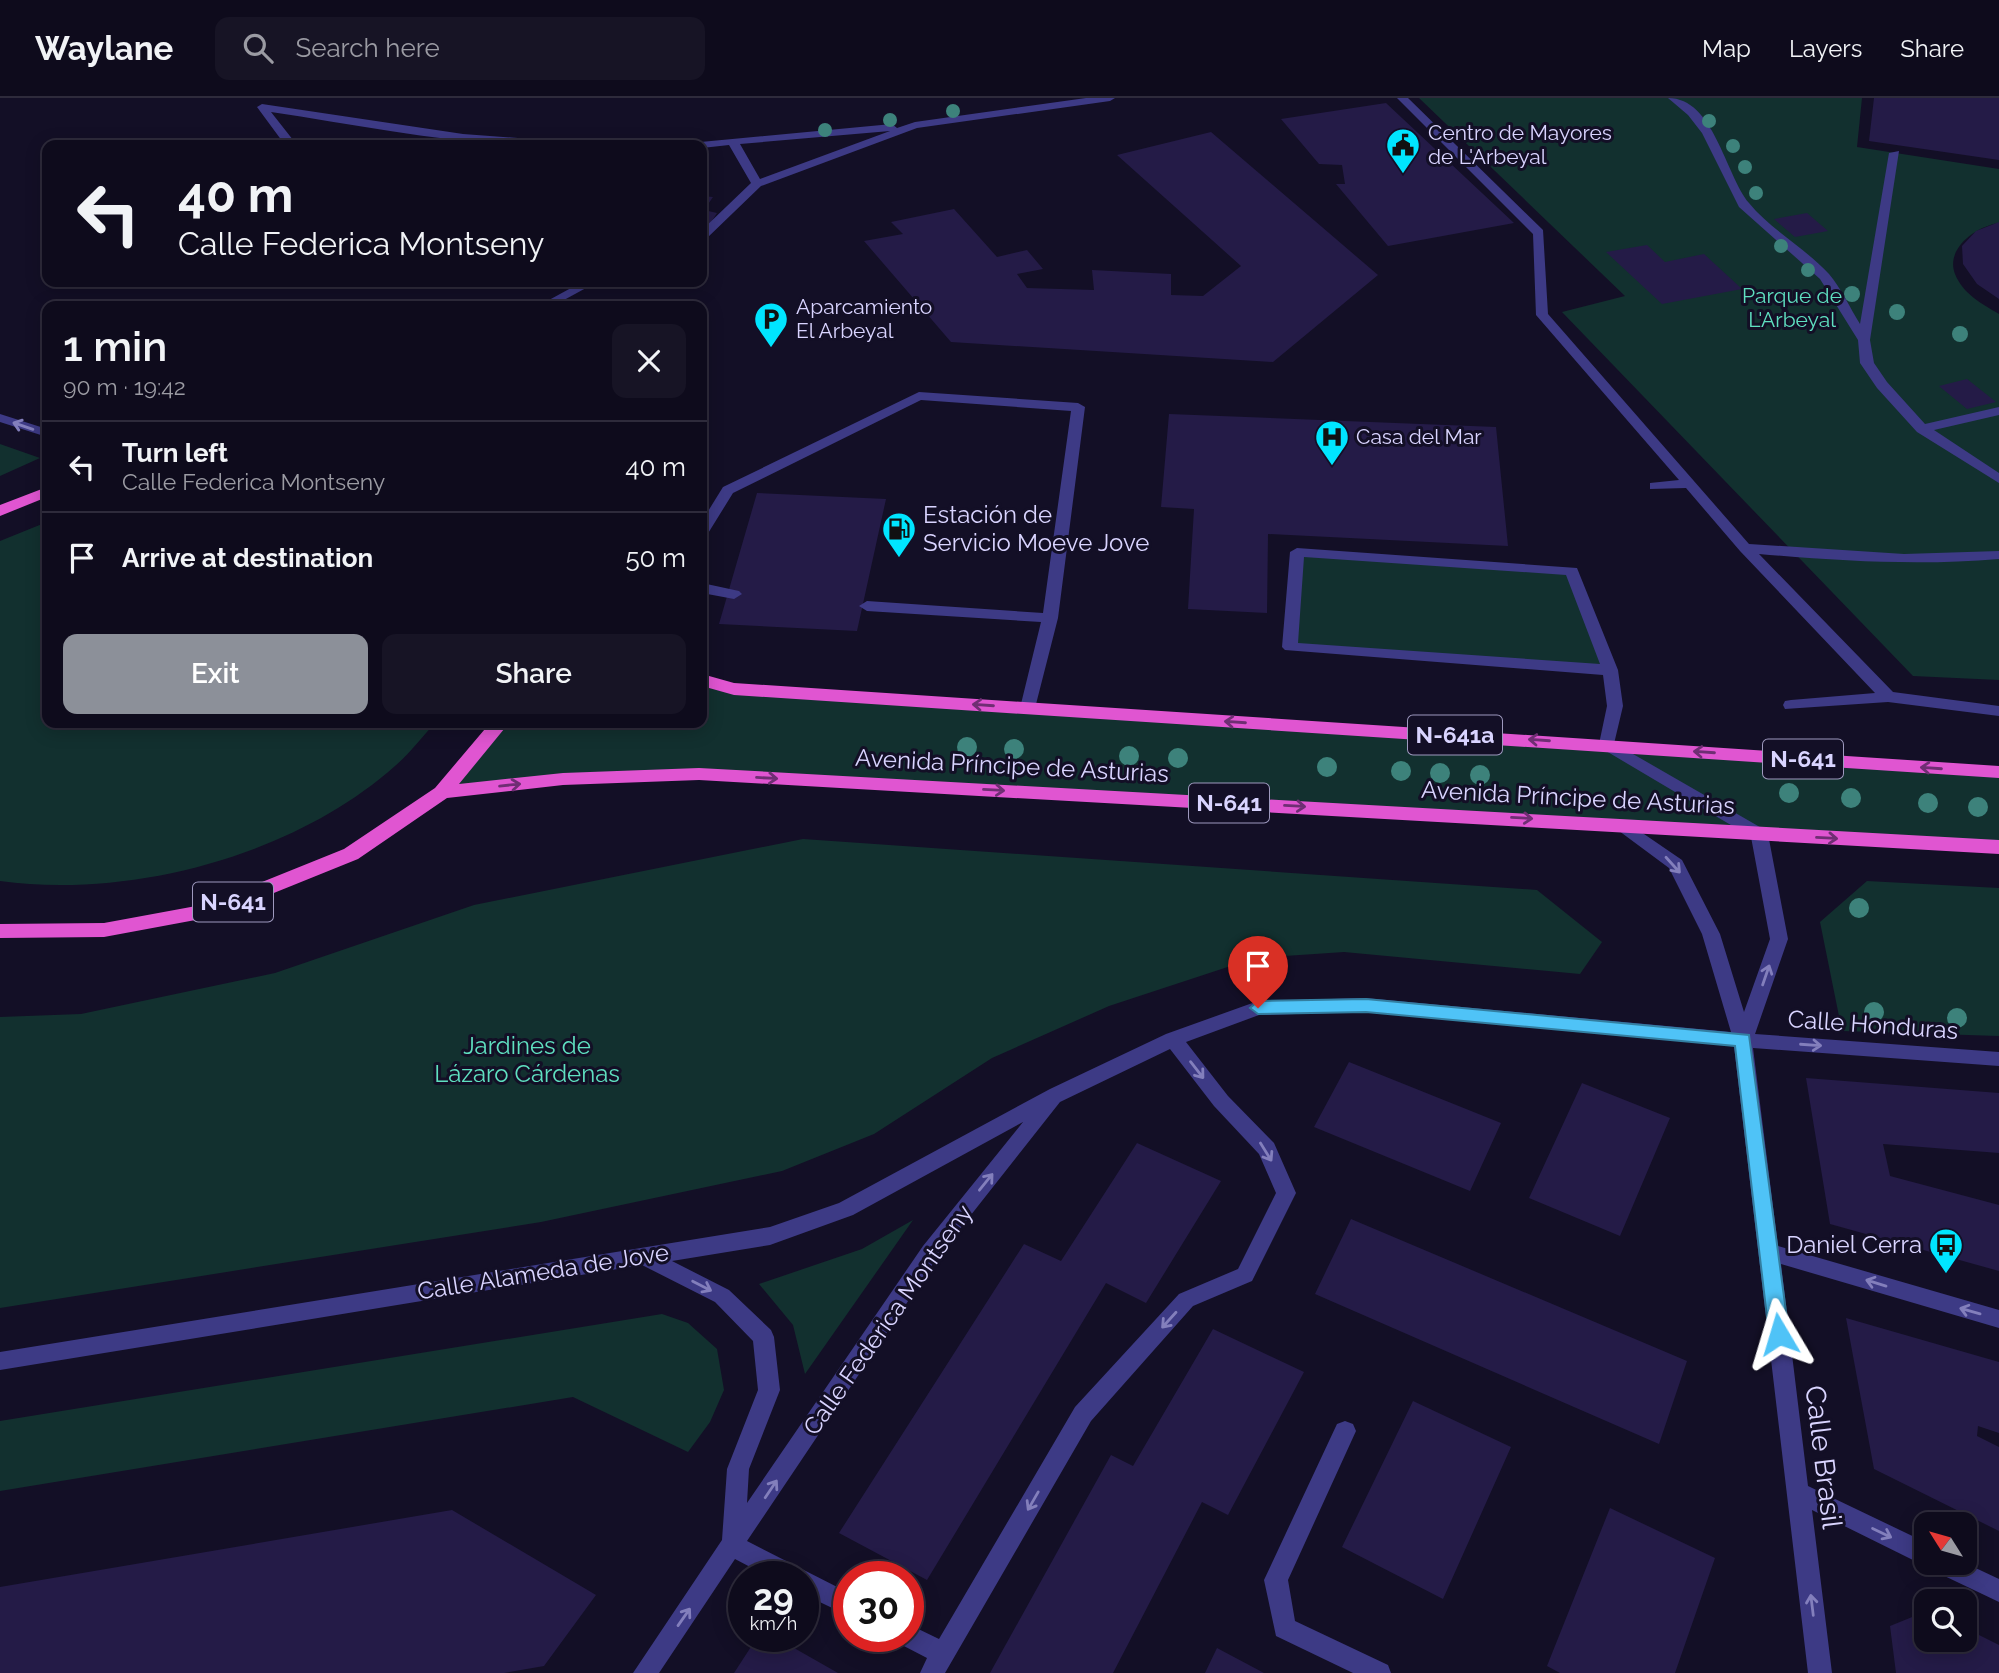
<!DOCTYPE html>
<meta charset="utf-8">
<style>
body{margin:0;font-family:Raleway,sans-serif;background:#171425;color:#f1f3f6;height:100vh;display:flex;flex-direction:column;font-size:26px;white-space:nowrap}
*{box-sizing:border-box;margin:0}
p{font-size:23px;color:#9b9ba3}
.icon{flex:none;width:38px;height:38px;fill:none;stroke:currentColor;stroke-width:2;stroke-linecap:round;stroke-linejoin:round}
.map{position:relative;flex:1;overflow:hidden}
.panel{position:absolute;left:42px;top:203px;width:665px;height:427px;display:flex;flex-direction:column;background:#0e0b1c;border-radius:14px;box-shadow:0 4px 18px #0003,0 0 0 2px #2e2b3b}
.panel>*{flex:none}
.banner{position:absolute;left:42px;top:42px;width:665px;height:147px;border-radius:14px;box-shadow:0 4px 18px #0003,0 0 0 2px #2e2b3b;background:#0e0b1c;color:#f1f3f6;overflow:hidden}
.needle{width:46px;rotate:307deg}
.fabs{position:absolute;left:1914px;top:1414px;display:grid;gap:14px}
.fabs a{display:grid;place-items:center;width:63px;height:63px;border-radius:14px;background:#0e0b1c;box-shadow:0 4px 18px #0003,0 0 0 2px #2e2b3b;font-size:35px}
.speed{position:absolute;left:728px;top:1463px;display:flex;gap:14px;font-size:35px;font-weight:700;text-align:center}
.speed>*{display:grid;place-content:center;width:91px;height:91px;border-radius:50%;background:#0e0b1c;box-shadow:0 4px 18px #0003,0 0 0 2px #2e2b3b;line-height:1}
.speed small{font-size:18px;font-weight:400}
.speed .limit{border:10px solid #d22;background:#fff;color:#111}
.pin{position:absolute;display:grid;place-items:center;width:60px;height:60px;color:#fff;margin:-72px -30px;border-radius:50% 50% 50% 0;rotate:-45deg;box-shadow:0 0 7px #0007}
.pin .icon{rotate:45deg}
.me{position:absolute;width:77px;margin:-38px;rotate:353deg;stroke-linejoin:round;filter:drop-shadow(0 0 5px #0008)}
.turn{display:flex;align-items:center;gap:24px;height:147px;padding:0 21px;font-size:32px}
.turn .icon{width:91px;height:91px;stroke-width:2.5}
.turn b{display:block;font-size:49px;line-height:60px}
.round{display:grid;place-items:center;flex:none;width:74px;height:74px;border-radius:14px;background:#171425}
.head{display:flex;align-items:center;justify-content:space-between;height:119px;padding:0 21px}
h1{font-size:42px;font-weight:600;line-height:52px}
.action{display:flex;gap:14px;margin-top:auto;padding:14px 21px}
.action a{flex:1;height:80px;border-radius:14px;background:#8c9099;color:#fff;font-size:28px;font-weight:600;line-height:80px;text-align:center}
.action a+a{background:#171425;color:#f1f3f6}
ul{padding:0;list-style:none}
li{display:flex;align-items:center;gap:21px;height:91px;padding:0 21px;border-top:2px solid #2e2b3b}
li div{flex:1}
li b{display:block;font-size:26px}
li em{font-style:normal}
header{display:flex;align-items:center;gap:42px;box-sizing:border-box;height:98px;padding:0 35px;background:#0e0b1c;border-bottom:2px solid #2e2b3b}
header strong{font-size:33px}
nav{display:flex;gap:38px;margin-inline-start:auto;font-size:24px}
.search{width:490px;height:63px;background:#171425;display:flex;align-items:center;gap:18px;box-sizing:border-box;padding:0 24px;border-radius:14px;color:#9b9ba3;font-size:26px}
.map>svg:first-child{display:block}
.green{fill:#12302f}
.building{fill:#241b47}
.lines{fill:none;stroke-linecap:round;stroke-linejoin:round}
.service{fill:#3d3a85;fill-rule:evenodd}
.pedestrian{fill:#3d3a85;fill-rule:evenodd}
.minor{fill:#3d3a85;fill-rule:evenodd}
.trunk{fill:#e055d1;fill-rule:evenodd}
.tree{fill:#3d827b}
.oneway{stroke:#837fbc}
.oneway2{stroke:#6f2e73}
.route{fill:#4fc3f7;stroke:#337fa1;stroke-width:2}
.labels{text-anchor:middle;stroke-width:6;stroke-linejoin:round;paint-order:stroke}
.far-poi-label{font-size:21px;fill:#d9d4ff;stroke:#130f26;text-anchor:start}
.far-park-label{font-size:21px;fill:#5fe0c0;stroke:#130f26}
.shield{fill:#130f26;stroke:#9e99be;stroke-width:2}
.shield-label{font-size:23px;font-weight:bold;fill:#d9d4ff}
.poi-label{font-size:24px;fill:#d9d4ff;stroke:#130f26;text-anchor:start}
.street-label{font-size:24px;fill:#d9d4ff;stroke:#130f26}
.park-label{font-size:24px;fill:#5fe0c0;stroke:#130f26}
.near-street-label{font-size:28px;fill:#d9d4ff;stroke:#130f26}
</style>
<header>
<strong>Waylane</strong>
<div class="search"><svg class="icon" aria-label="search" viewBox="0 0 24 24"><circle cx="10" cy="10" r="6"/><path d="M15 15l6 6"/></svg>Search here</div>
<nav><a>Map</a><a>Layers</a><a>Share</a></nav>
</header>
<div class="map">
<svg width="1999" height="1575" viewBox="0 0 1999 1575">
<rect width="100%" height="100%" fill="#130f26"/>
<!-- green -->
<path class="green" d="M1419,0H1862L1857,49L1999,71V125C1977,128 1945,150 1955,176C1963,196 1982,206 1999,216V582L1913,578L1562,214L1625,198Z
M0,346L40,360L0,378Z
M47,424V625H435C422,639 410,655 395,668C295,757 132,801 0,783V443Z
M1297,454L1572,473L1610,572L1290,549Z
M702,582L734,591L1999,674V749L699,676L442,694L500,625H702Z
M803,741L1537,792L1602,844L1580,876L1344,854L1255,860L1109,908L992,960L874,1036L782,1073L541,1124L0,1210V919L81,916L275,875L474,807Z
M1867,783L1999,790V938L1842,933L1820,824Z
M913,1122L805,1276L793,1227L759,1186L862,1151Z
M662,1216L688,1225L717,1251L724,1292L710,1324L688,1354L573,1299L0,1393V1323Z"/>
<!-- building -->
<path class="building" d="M1874,0H1999V62L1869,43Z
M1386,5L1514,125L1388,148L1336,86H1345L1342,67L1319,66L1281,21Z
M1211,34L1378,177L1273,264L951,244L864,143L903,136L891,124L954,111L997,159L1027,152L1043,171L1017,176L1027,190L1094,192L1092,172L1171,176V197L1203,198L1241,168L1117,57Z
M702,98L713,99L704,112L717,115L707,130L702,129Z
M1807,115L1828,133L1795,139L1774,121Z
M1999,124V201L1977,186L1963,166L1962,148L1976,133Z
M1647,147L1665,164L1704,156L1742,191L1662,206L1606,154Z
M1967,281L1996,304L1967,311L1939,288Z
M1169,316L1496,329L1508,448L1268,436L1267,515L1188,511L1194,411L1161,409Z
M757,395L886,401L857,533L719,526Z
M1349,964L1501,1025L1470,1093L1314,1029Z
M1806,980L1999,995V1055L1883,1046L1890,1078L1999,1107V1173L1830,1126Z
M1582,985L1670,1020L1620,1138L1529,1100Z
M1137,1045L1221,1083L1146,1205L1106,1185L927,1482L839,1435L1024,1146L1061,1163Z
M1351,1121L1687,1263L1659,1346L1315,1196Z
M1846,1220L1999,1264V1335L1978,1328L1977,1338L1999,1349V1433L1874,1371Z
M1213,1231L1304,1274L1228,1417L1202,1404L1113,1575H990L1111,1357L1133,1368Z
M1413,1303L1511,1349L1443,1501L1342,1449Z
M1610,1410L1715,1460L1675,1575H1560L1547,1568Z
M452,1412L596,1497L544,1568L504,1575H0V1489Z
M1927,1513V1542H1965V1530L1999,1547V1575H1896L1890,1528Z
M758,1538H773L838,1575H734Z
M1217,1550L1264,1575H1205Z"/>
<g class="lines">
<!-- service -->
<path class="service" d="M582,184H597L553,208H538Z
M919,294L1078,305L1085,309L1058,520L1034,614H1022L1020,610L1041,524L867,513L859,508L867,503L1043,515L1071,313L921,302L733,395L707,437L702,438V423L723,389Z
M0,316L47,331V339L0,324Z
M1297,450L1577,470L1618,572L1623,608L1613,650H1601L1599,646L1607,608L1603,577L1285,552L1282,549L1290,454ZM1304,459L1566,477L1600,566L1298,545Z
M702,485L739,493L742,496L734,501L702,495Z"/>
<!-- pedestrian -->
<path class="pedestrian" d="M1086,0H1115L1110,3L917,30L761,88L706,141L702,142V132L751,85L729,47L702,50V47H689L690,45L892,26L897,30L915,24ZM890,33L760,81L740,46Z
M1397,0H1408L1543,132L1548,216L1749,446L1904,456L1999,453V461C1918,468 1839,463 1759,456L1893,594L1999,608V618L1888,604L1785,611L1783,607L1785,603L1791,602L1875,595L1740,453L1686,390L1650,391V385L1679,382L1536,217L1533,136Z
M1668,0C1714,0 1725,76 1749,105C1771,132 1805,150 1829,176C1841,190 1850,210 1860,226L1889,55L1899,53L1870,242L1874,265L1887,284L1925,326L1999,309V317L1934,332L1999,375V385L1917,334L1877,290L1860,265L1858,242L1820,181L1739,109L1702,35L1688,17Z
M262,6L463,36L571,44L577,47C475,52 372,29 271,14L297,47H285L257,9Z"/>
<!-- minor -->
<path class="minor" d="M1607,641L1765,732L1768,736L1788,841L1755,936L1999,954V968L1753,950L1778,1148L1999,1212V1230L1781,1166L1808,1388L1927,1445V1465H1965L1999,1481V1504L1934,1473L1931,1466L1919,1465L1812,1412L1832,1575H1808L1734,948L1365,914L1259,917L1186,944L1228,998L1274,1045L1296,1095L1252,1183L1193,1208L1091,1323L945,1575H920L927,1560L900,1546L896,1538H908V1526L939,1541L1075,1309L1179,1196L1238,1171L1276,1095L1259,1056L1214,1008L1170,951L1060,1004L937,1160L747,1443L849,1495V1518L803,1496V1479H769L735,1461L659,1575H633L722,1442L727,1371L758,1292L753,1243L715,1204L642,1167L0,1272V1254L770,1129L839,1105L1050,991L1166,936L1258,903L1365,900L1731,934L1702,836L1669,770L1611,727L1613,723H1625L1682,762L1720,836L1744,914L1770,841L1751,739L1601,650L1599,646L1601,642ZM1023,1024L923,1148L747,1405L749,1371L780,1292L774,1239L771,1232L729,1192L672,1163L770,1147L853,1117Z
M1345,1323L1353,1326L1356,1333L1288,1482L1295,1523L1388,1567L1391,1575H1353L1276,1538L1264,1482L1337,1326Z"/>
<!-- trunk -->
<path class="trunk" d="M47,389V399L0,418V407Z
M702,576L734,585L1999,668V680L734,597L702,588Z
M490,625H509L459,686L563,675L699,670L1999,742V756L699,682L563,687L447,700L358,761L217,818L104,839L0,840V826L104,825L207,806L344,751L435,690Z"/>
</g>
<!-- trees -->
<g class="tree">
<circle cx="953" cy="13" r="7"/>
<circle cx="890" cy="22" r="7"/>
<circle cx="1709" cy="23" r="7"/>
<circle cx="825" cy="32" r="7"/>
<circle cx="1733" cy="48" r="7"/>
<circle cx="1745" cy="69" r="7"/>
<circle cx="1756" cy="95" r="7"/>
<circle cx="1781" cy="148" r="7"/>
<circle cx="1808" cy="172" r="7"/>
<circle cx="1852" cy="196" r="8"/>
<circle cx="1897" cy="214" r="8"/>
<circle cx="1960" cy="236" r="8"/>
<circle cx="967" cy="649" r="10"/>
<circle cx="1014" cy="651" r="10"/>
<circle cx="1129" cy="658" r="10"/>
<circle cx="1178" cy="660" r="10"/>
<circle cx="1327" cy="669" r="10"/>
<circle cx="1401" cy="673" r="10"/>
<circle cx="1440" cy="675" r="10"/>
<circle cx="1480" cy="677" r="10"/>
<circle cx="1789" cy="695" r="10"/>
<circle cx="1851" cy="700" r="10"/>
<circle cx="1928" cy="705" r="10"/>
<circle cx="1978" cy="709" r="10"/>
<circle cx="1859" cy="810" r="10"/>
<circle cx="1874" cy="914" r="10"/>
<circle cx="1957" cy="920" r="10"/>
</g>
<!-- one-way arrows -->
<defs><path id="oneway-shaft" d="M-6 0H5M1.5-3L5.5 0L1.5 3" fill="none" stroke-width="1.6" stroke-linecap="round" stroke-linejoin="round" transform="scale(1.75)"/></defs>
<g class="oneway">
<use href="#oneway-shaft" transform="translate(23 328) rotate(-161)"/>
<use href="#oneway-shaft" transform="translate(1673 767) rotate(48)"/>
<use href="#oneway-shaft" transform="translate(1766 877) rotate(-71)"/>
<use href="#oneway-shaft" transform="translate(1811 947) rotate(4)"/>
<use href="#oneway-shaft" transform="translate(1197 972) rotate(52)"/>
<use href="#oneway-shaft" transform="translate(1266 1054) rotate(58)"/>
<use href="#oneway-shaft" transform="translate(986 1084) rotate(-51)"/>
<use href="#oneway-shaft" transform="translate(1876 1185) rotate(-163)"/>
<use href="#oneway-shaft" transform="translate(702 1188) rotate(27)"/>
<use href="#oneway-shaft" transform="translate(1970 1213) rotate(-164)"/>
<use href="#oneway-shaft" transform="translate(1169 1222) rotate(132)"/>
<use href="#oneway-shaft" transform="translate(771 1391) rotate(-56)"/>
<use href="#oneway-shaft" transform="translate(1033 1403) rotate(120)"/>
<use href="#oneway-shaft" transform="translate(1882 1435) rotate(26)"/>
<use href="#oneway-shaft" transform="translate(1812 1507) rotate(-97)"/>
<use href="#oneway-shaft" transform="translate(684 1519) rotate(-55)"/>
</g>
<g class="oneway2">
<use href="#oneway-shaft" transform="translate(983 607) rotate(-176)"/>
<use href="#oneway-shaft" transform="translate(1235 624) rotate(-176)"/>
<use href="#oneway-shaft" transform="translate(1539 642) rotate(-176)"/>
<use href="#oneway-shaft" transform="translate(1704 654) rotate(-176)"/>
<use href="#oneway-shaft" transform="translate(1931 670) rotate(-176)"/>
<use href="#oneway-shaft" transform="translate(767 680) rotate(3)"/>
<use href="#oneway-shaft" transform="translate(510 687) rotate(-6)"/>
<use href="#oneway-shaft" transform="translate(994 692) rotate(3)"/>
<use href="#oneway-shaft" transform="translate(1295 708) rotate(3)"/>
<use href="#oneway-shaft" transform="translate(1522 720) rotate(3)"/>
<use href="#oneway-shaft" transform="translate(1827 740) rotate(3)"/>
</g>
<!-- route -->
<path class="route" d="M1366,901L1749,937L1789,1236L1786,1242L1779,1245L1772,1242L1769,1236L1735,948L1366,914L1258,916L1250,910L1258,903Z"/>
<!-- icons -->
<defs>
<g id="civic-pin" transform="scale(1.75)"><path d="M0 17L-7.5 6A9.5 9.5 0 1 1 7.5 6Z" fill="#00e5ff" stroke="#130f26"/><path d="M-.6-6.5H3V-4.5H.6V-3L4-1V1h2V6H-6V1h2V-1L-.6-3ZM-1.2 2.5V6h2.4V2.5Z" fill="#111"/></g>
<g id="parking-pin" transform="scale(1.75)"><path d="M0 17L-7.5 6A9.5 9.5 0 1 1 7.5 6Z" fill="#00e5ff" stroke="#130f26"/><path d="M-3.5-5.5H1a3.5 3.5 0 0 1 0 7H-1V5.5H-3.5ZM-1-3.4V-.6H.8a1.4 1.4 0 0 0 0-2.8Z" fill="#111"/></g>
<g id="hospital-pin" transform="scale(1.75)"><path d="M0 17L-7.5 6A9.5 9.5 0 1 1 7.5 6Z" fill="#00e5ff" stroke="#130f26"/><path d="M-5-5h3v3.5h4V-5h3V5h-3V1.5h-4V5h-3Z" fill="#111"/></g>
<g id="fuel-pin" transform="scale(1.75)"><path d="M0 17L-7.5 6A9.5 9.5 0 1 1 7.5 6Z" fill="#00e5ff" stroke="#130f26"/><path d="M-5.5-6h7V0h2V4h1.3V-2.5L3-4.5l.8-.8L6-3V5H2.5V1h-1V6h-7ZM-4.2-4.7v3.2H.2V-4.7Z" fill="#111"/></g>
<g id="bus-pin" transform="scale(1.75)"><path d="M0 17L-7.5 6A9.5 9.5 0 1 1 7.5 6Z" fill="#00e5ff" stroke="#130f26"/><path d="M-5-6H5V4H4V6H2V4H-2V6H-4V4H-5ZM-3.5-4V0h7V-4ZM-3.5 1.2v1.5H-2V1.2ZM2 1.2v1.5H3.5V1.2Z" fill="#111"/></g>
</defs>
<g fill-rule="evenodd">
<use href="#civic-pin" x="1403" y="47"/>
<use href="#parking-pin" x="771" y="221"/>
<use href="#hospital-pin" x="1332" y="339"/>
<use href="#fuel-pin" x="899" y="431"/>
<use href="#bus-pin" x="1946" y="1147"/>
</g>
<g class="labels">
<!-- far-poi labels -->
<g class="far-poi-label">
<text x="1428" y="42">Centro de Mayores<tspan x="1428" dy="24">de L'Arbeyal</tspan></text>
<text x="796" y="216">Aparcamiento<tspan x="796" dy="24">El Arbeyal</tspan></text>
<text x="1356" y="346">Casa del Mar</text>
</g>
<!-- far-park labels -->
<g class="far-park-label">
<text x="1792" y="205">Parque de<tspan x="1792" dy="24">L'Arbeyal</tspan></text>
</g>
<!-- shield labels -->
<g class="shield">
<rect x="1408" y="617.5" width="94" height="39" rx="5"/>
<rect x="1763" y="641.5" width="80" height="39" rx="5"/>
<rect x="1189" y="685.5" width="80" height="39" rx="5"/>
<rect x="193" y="784.5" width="80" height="39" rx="5"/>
</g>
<g class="shield-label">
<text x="1455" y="645">N-641a</text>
<text x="1803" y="669">N-641</text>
<text x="1229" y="713">N-641</text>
<text x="233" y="812">N-641</text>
</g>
<!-- poi labels -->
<g class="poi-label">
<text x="923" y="425">Estación de<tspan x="923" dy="28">Servicio Moeve Jove</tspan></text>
<text x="1922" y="1155" text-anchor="end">Daniel Cerra</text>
</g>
<!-- street labels -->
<g class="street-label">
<text transform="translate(1012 668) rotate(3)" y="8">Avenida Príncipe de Asturias</text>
<text transform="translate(1578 700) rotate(3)" y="8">Avenida Príncipe de Asturias</text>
<text transform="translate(1873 927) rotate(4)" y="8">Calle Honduras</text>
<text transform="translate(543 1174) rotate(-9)" y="8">Calle Alameda de Jove</text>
<text transform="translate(888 1222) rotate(-55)" y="8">Calle Federica Montseny</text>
</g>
<!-- park labels -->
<g class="park-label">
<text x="527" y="956">Jardines de<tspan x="527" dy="28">Lázaro Cárdenas</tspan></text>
</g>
<!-- near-street labels -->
<g class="near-street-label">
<text transform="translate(1824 1359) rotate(83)" y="10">Calle Brasil</text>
</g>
</g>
</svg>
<div class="fabs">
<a><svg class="needle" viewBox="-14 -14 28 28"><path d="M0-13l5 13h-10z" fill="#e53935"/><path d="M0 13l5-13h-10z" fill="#9b9ba3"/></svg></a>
<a><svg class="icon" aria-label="search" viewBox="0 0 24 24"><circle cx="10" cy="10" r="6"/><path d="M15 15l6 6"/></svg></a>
</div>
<div class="speed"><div>29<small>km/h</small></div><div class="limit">30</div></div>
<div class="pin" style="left:1258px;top:910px;background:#d93025"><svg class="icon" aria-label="arrive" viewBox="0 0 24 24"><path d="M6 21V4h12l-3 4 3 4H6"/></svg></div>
<svg class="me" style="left:1779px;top:1236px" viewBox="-20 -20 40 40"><path d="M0-17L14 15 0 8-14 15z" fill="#4fc3f7" stroke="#fff" stroke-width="4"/></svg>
<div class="banner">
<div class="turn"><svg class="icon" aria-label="left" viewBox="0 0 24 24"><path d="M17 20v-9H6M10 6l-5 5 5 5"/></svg><div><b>40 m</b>Calle Federica Montseny</div></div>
</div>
<section class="panel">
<div class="head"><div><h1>1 min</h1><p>90 m · 19:42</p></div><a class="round"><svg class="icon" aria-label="close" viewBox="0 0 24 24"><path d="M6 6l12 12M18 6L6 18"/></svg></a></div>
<ul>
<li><svg class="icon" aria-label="left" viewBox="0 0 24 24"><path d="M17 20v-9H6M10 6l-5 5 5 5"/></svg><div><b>Turn left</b><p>Calle Federica Montseny</p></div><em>40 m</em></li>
<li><svg class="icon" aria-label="arrive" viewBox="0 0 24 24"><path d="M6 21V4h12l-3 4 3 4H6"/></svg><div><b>Arrive at destination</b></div><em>50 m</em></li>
</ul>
<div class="action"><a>Exit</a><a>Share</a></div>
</section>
</div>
